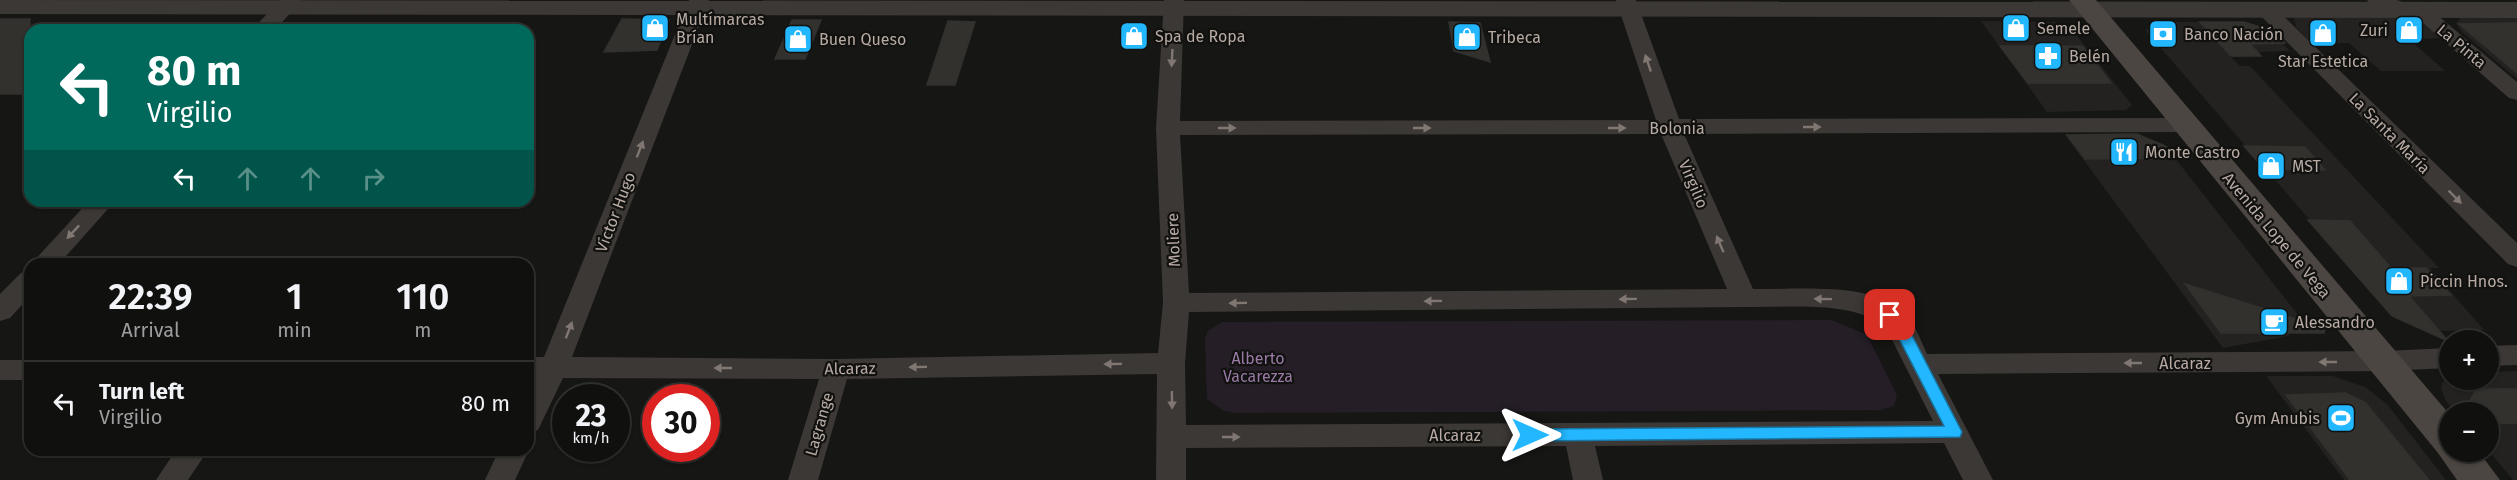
<!DOCTYPE html>
<meta charset="utf-8">
<style>
body{margin:0;font-family:"Fira Sans",sans-serif;background:#191918;color:#f1f3f6;height:100vh;display:flex;flex-direction:column;font-size:22px;white-space:nowrap}
*{box-sizing:border-box;margin:0}
p{font-size:20px;color:#9c9d9e}
.icon{flex:none;width:33px;height:33px;fill:none;stroke:currentColor;stroke-width:2;stroke-linecap:round;stroke-linejoin:round}
.map{position:relative;flex:1;overflow:hidden}
.sheet{position:absolute;left:24px;top:258px;width:510px;height:198px;display:flex;flex-direction:column;background:#10100f;border-radius:18px;box-shadow:0 2px 4px #0004,0 0 0 2px #30302f}
.sheet>*{flex:none}
.guide{position:absolute;left:24px;top:24px;width:510px;height:183px;border-radius:18px;box-shadow:0 2px 4px #0004,0 0 0 2px #30302f;background:#00695c;color:#fff;overflow:hidden}
.tools{position:absolute;left:2439px;top:330px;display:grid;gap:12px}
.tools a{display:grid;place-items:center;width:60px;height:60px;border-radius:50%;background:#10100f;box-shadow:0 2px 4px #0004,0 0 0 2px #30302f;font-size:30px}
.speed{position:absolute;left:552px;top:384px;display:flex;gap:12px;font-size:30px;font-weight:700;text-align:center}
.speed>*{display:grid;place-content:center;width:78px;height:78px;border-radius:50%;background:#10100f;box-shadow:0 2px 4px #0004,0 0 0 2px #30302f;line-height:1}
.speed small{font-size:15px;font-weight:400}
.speed .limit{border:9px solid #d22;background:#fff;color:#111}
.pin{position:absolute;display:grid;place-items:center;width:51px;height:51px;color:#fff;margin:-26px;border-radius:12px;box-shadow:0 3px 9px #0006}
.me{position:absolute;width:66px;margin:-33px;rotate:90deg;stroke-linejoin:round;filter:drop-shadow(0 0 4px #0008)}
.turn{display:flex;align-items:center;gap:21px;height:126px;padding:0 24px;font-size:27px}
.turn .icon{width:78px;height:78px;stroke-width:2.5}
.turn b{display:block;font-size:42px;line-height:51px}
.lanes{display:flex;align-items:center;height:57px;padding:0 24px;background:#0003;justify-content:center;gap:30px;direction:ltr}
.lanes .off{opacity:.35}
.eta{display:flex;justify-content:space-evenly;align-items:center;height:102px;text-align:center}
.eta b{font-size:36px;font-weight:600;line-height:42px}
ul{padding:0;list-style:none}
li{display:flex;align-items:center;gap:18px;height:84px;padding:0 24px;border-top:2px solid #30302f}
li div{flex:1}
li b{display:block;font-size:22px}
li em{font-style:normal}
.map>svg:first-child{display:block}
.built{fill:#232220}
.green{fill:#251e27}
.building{fill:#33312e;stroke:#32312e;stroke-width:1.5}
.lines{fill:none;stroke-linecap:round;stroke-linejoin:round}
.minor{fill:#3c3835;fill-rule:evenodd}
.tertiary{fill:#3c3835;fill-rule:evenodd}
.secondary{fill:#4c4642;fill-rule:evenodd}
.oneway{fill:#807772}
.route{fill:#23b7ff;stroke:#1777a6;stroke-width:1.5}
.labels{text-anchor:middle;stroke-width:4.5;stroke-linejoin:round;paint-order:stroke}
.poi-label{font-size:16px;fill:#b8aba4;stroke:#11110f;text-anchor:start}
.street-label{font-size:16px;fill:#b8aba4;stroke:#11110f}
.park-label{font-size:16px;fill:#9979a5;stroke:#11110f}
</style>
<div class="map">
<svg width="2517" height="480" viewBox="0 0 2517 480">
<rect width="100%" height="100%" fill="#161614"/>
<!-- built -->
<path class="built" d="M2517,14V79L2462,32L2456,23L2461,17Z
M2298,15L2409,17L2421,21L2447,38L2409,39L2445,71H2381L2349,43H2312L2296,27L2294,18Z
M1981,21L2056,22L2070,27L2132,105L2126,110L2047,112Z
M2154,22H2245L2268,28L2290,51L2259,52L2261,56L2231,57L2240,66H2250L2439,268H2430L2484,330L2428,331L2394,317L2146,31Z
M2065,135L2141,136L2164,144L2302,320L2288,336L2223,348Z
M2517,371V480H2513L2489,451L2488,412H2456L2446,401L2441,389L2442,383L2449,375L2450,380H2488L2489,372Z
M2266,376H2333L2365,387L2387,404L2446,480H2344Z"/>
<!-- green -->
<path class="green" d="M1832,320L1867,335L1897,395L1894,406L1880,410L1236,413L1224,411L1207,399L1205,338L1208,331L1222,322Z"/>
<!-- building -->
<path class="building" d="M0,19H30V94H0Z
M622,19L669,20L657,50L604,52Z
M792,20H821L805,59H775Z
M948,21L975,22L955,85H927Z
M1449,22L1480,23L1490,62L1454,51Z
M2200,22H2244L2274,32L2285,43L2250,44L2261,56H2231Z
M2517,23V73L2459,24Z
M2000,46H2082L2111,83H2028Z
M2137,134L2192,158L2085,159L2067,135Z
M2244,146L2305,147L2325,170L2264,169Z
M2308,220L2350,221L2391,268H2426L2451,295L2409,296L2448,341L2392,316Z
M2185,284L2325,328L2324,333H2221Z
M2476,389H2517V423L2488,424V412H2464Z
M2345,393L2365,402L2429,480H2350L2286,395Z"/>
<g class="lines">
<!-- minor -->
<path class="minor" d="M280,0H302L275,30H252Z
M689,0H709L572,357L836,359L1158,353L1163,303L1156,128L1164,0H1184L1180,121L1656,120L1616,0H1636L1679,119L2185,118L2193,120L2197,125L2193,130L2185,132L1684,134L1753,289C1796,290 1873,281 1905,313C1915,324 1921,341 1927,354L2383,351L2450,348V368L2383,371L1938,374L1993,480H1963L1944,443L1595,446L1603,480H1573L1566,446L1186,448V480H1156L1157,374L847,379L818,480H788L819,379L563,378L538,430L528,433V392L535,377H528V357H544ZM1661,134L1727,289L1189,293L1180,135ZM1744,307C1786,308 1854,299 1886,328L1933,421L1186,425L1185,363L1189,312Z
M2367,0H2397L2436,14L2517,82V100L2509,98L2422,22L2370,4Z
M2264,2L2271,4L2517,243V267L2508,264L2257,12L2254,8L2257,4Z
M89,201H115L59,264H31Z
M30,270V296L10,318L0,321V294L21,273Z
M2517,345V365L2488,366V346Z
M0,360H30V380H0Z
M528,448L529,450L515,480H485L499,450Z
M176,450H208L188,480H156Z"/>
<!-- tertiary -->
<path class="tertiary" d="M0,0L2517,2V18L0,14Z"/>
<!-- secondary -->
<path class="secondary" d="M2069,0H2096L2450,415V452H2479L2500,480H2457L2438,453Z"/>
</g>
<!-- one-way arrows -->
<defs><path id="oneway-solid" d="M-6-.8H1V-3.2L6.5 0L1 3.2V.8H-6Z" transform="scale(1.5)"/></defs>
<g class="oneway">
<use href="#oneway-solid" transform="translate(1172 58) rotate(93)"/>
<use href="#oneway-solid" transform="translate(1648 63) rotate(-109)"/>
<use href="#oneway-solid" transform="translate(1812 127)"/>
<use href="#oneway-solid" transform="translate(1227 128)"/>
<use href="#oneway-solid" transform="translate(1422 128)"/>
<use href="#oneway-solid" transform="translate(1617 128)"/>
<use href="#oneway-solid" transform="translate(640 149) rotate(-69)"/>
<use href="#oneway-solid" transform="translate(2455 197) rotate(45)"/>
<use href="#oneway-solid" transform="translate(73 232) rotate(133)"/>
<use href="#oneway-solid" transform="translate(1720 244) rotate(-113)"/>
<use href="#oneway-solid" transform="translate(1628 299) rotate(179)"/>
<use href="#oneway-solid" transform="translate(1823 299) rotate(-179)"/>
<use href="#oneway-solid" transform="translate(1433 301) rotate(179)"/>
<use href="#oneway-solid" transform="translate(1238 303) rotate(179)"/>
<use href="#oneway-solid" transform="translate(569 330) rotate(-69)"/>
<use href="#oneway-solid" transform="translate(2328 362) rotate(180)"/>
<use href="#oneway-solid" transform="translate(2133 363) rotate(180)"/>
<use href="#oneway-solid" transform="translate(1113 364) rotate(179)"/>
<use href="#oneway-solid" transform="translate(918 367) rotate(179)"/>
<use href="#oneway-solid" transform="translate(723 368) rotate(-180)"/>
<use href="#oneway-solid" transform="translate(1172 400) rotate(89)"/>
<use href="#oneway-solid" transform="translate(1231 437)"/>
</g>
<!-- route -->
<path class="route" d="M1890,310L1905,322L1962,432L1960,437L1530,441L1522,435L1530,429L1944,426L1892,325L1883,315Z"/>
<!-- icons -->
<defs>
<g id="shop-square" transform="scale(1.5)"><rect x="-9" y="-9" width="18" height="18" rx="4" fill="#23b7ff" stroke="#11110f"/><path d="M-5-2.5h2.3a2.7 3.5 0 0 1 5.4 0H5L5.5 6h-11ZM-1.5-2.5h3a1.5 2.3 0 0 0-3 0Z" fill="#fff"/></g>
<g id="bank-square" transform="scale(1.5)"><rect x="-9" y="-9" width="18" height="18" rx="4" fill="#23b7ff" stroke="#11110f"/><path d="M-6-4H6V4H-6ZM0-2.3a2.3 2.3 0 1 0 0 4.6a2.3 2.3 0 1 0 0-4.6Z" fill="#fff"/></g>
<g id="pharmacy-square" transform="scale(1.5)"><rect x="-9" y="-9" width="18" height="18" rx="4" fill="#23b7ff" stroke="#11110f"/><path d="M-2-6h4v4h4v4h-4v4h-4v-4h-4v-4h4Z" fill="#fff"/></g>
<g id="restaurant-square" transform="scale(1.5)"><rect x="-9" y="-9" width="18" height="18" rx="4" fill="#23b7ff" stroke="#11110f"/><path d="M-5-6h1v4h1v-4h1v4h1v-4h1v5L-1.5 .5V6h-2V.5L-5-1ZM5-6V6H3V1.5H1.5Q1.5-4 5-6Z" fill="#fff"/></g>
<g id="cafe-square" transform="scale(1.5)"><rect x="-9" y="-9" width="18" height="18" rx="4" fill="#23b7ff" stroke="#11110f"/><path d="M-5.5-4.5H6V0H3Q3 3.5 0 3.5H-2.5Q-5.5 3.5-5.5 0ZM3-3.2v2h1.7v-2ZM-6 4.5H4V6H-6Z" fill="#fff"/></g>
<g id="stadium-square" transform="scale(1.5)"><rect x="-9" y="-9" width="18" height="18" rx="4" fill="#23b7ff" stroke="#11110f"/><path d="M0-5a6.5 5 0 1 0 0 10a6.5 5 0 1 0 0-10ZM-3.5-1.8h7v3.6h-7Z" fill="#fff"/></g>
</defs>
<g fill-rule="evenodd">
<use href="#shop-square" x="655" y="28"/>
<use href="#shop-square" x="2016" y="28"/>
<use href="#shop-square" x="2409" y="30"/>
<use href="#shop-square" x="2323" y="33"/>
<use href="#bank-square" x="2163" y="34"/>
<use href="#shop-square" x="1134" y="36"/>
<use href="#shop-square" x="1467" y="37"/>
<use href="#shop-square" x="798" y="39"/>
<use href="#pharmacy-square" x="2048" y="56"/>
<use href="#restaurant-square" x="2124" y="152"/>
<use href="#shop-square" x="2271" y="166"/>
<use href="#shop-square" x="2399" y="281"/>
<use href="#cafe-square" x="2274" y="322"/>
<use href="#stadium-square" x="2341" y="418"/>
</g>
<g class="labels">
<!-- poi labels -->
<g class="poi-label">
<text x="676" y="25">Multímarcas<tspan x="676" dy="18">Brían</tspan></text>
<text x="2037" y="34">Semele</text>
<text x="2388" y="36" text-anchor="end">Zuri</text>
<text x="2184" y="40">Banco Nación</text>
<text x="1155" y="42">Spa de Ropa</text>
<text x="1488" y="43">Tribeca</text>
<text x="819" y="45">Buen Queso</text>
<text x="2069" y="62">Belén</text>
<text x="2323" y="67" text-anchor="middle">Star Estetica</text>
<text x="2145" y="158">Monte Castro</text>
<text x="2292" y="172">MST</text>
<text x="2420" y="287">Piccin Hnos.</text>
<text x="2295" y="328">Alessandro</text>
<text x="2320" y="424" text-anchor="end">Gym Anubis</text>
</g>
<!-- street labels -->
<g class="street-label">
<text transform="translate(2462 46) rotate(40)" y="6">La Pinta</text>
<text x="1677" y="134">Bolonia</text>
<text transform="translate(2390 133) rotate(45)" y="6">La Santa María</text>
<text transform="translate(1694 184) rotate(67)" y="6">Virgilio</text>
<text transform="translate(615 212) rotate(-69)" y="6">Víctor Hugo</text>
<text transform="translate(2277 235) rotate(50)" y="6">Avenida Lope de Vega</text>
<text transform="translate(1173 240) rotate(-92)" y="6">Moliere</text>
<text x="2185" y="369">Alcaraz</text>
<text transform="translate(850 368) rotate(-1)" y="6">Alcaraz</text>
<text transform="translate(819 424) rotate(-74)" y="6">Lagrange</text>
<text x="1455" y="441">Alcaraz</text>
</g>
<!-- park labels -->
<g class="park-label">
<text x="1258" y="364">Alberto<tspan x="1258" dy="18">Vacarezza</tspan></text>
</g>
</g>
</svg>
<div class="tools">
<a>+</a>
<a>−</a>
</div>
<div class="speed"><div>23<small>km/h</small></div><div class="limit">30</div></div>
<div class="pin" style="left:1890px;top:315px;background:#d93025"><svg class="icon" aria-label="arrive" viewBox="0 0 24 24"><path d="M6 21V4h12l-3 4 3 4H6"/></svg></div>
<svg class="me" style="left:1530px;top:435px" viewBox="-20 -20 40 40"><path d="M0-17L14 15 0 8-14 15z" fill="#23b7ff" stroke="#fff" stroke-width="4"/></svg>
<div class="guide">
<div class="turn"><svg class="icon" aria-label="left" viewBox="0 0 24 24"><path d="M17 20v-9H6M10 6l-5 5 5 5"/></svg><div><b>80 m</b>Virgilio</div></div>
<div class="lanes"><svg class="icon" aria-label="left" viewBox="0 0 24 24"><path d="M17 20v-9H6M10 6l-5 5 5 5"/></svg><svg class="icon off" aria-label="ahead" viewBox="0 0 24 24"><path d="M12 20V5M6 11l6-6 6 6"/></svg><svg class="icon off" aria-label="ahead" viewBox="0 0 24 24"><path d="M12 20V5M6 11l6-6 6 6"/></svg><svg class="icon off" aria-label="right" viewBox="0 0 24 24"><path d="M7 20v-9h11M14 6l5 5-5 5"/></svg></div>
</div>
<section class="sheet">
<div class="eta">
<div><b>22:39</b><p>Arrival</p></div>
<div><b>1</b><p>min</p></div>
<div><b>110</b><p>m</p></div>
</div>
<ul>
<li><svg class="icon" aria-label="left" viewBox="0 0 24 24"><path d="M17 20v-9H6M10 6l-5 5 5 5"/></svg><div><b>Turn left</b><p>Virgilio</p></div><em>80 m</em></li>
</ul>
</section>
</div>
